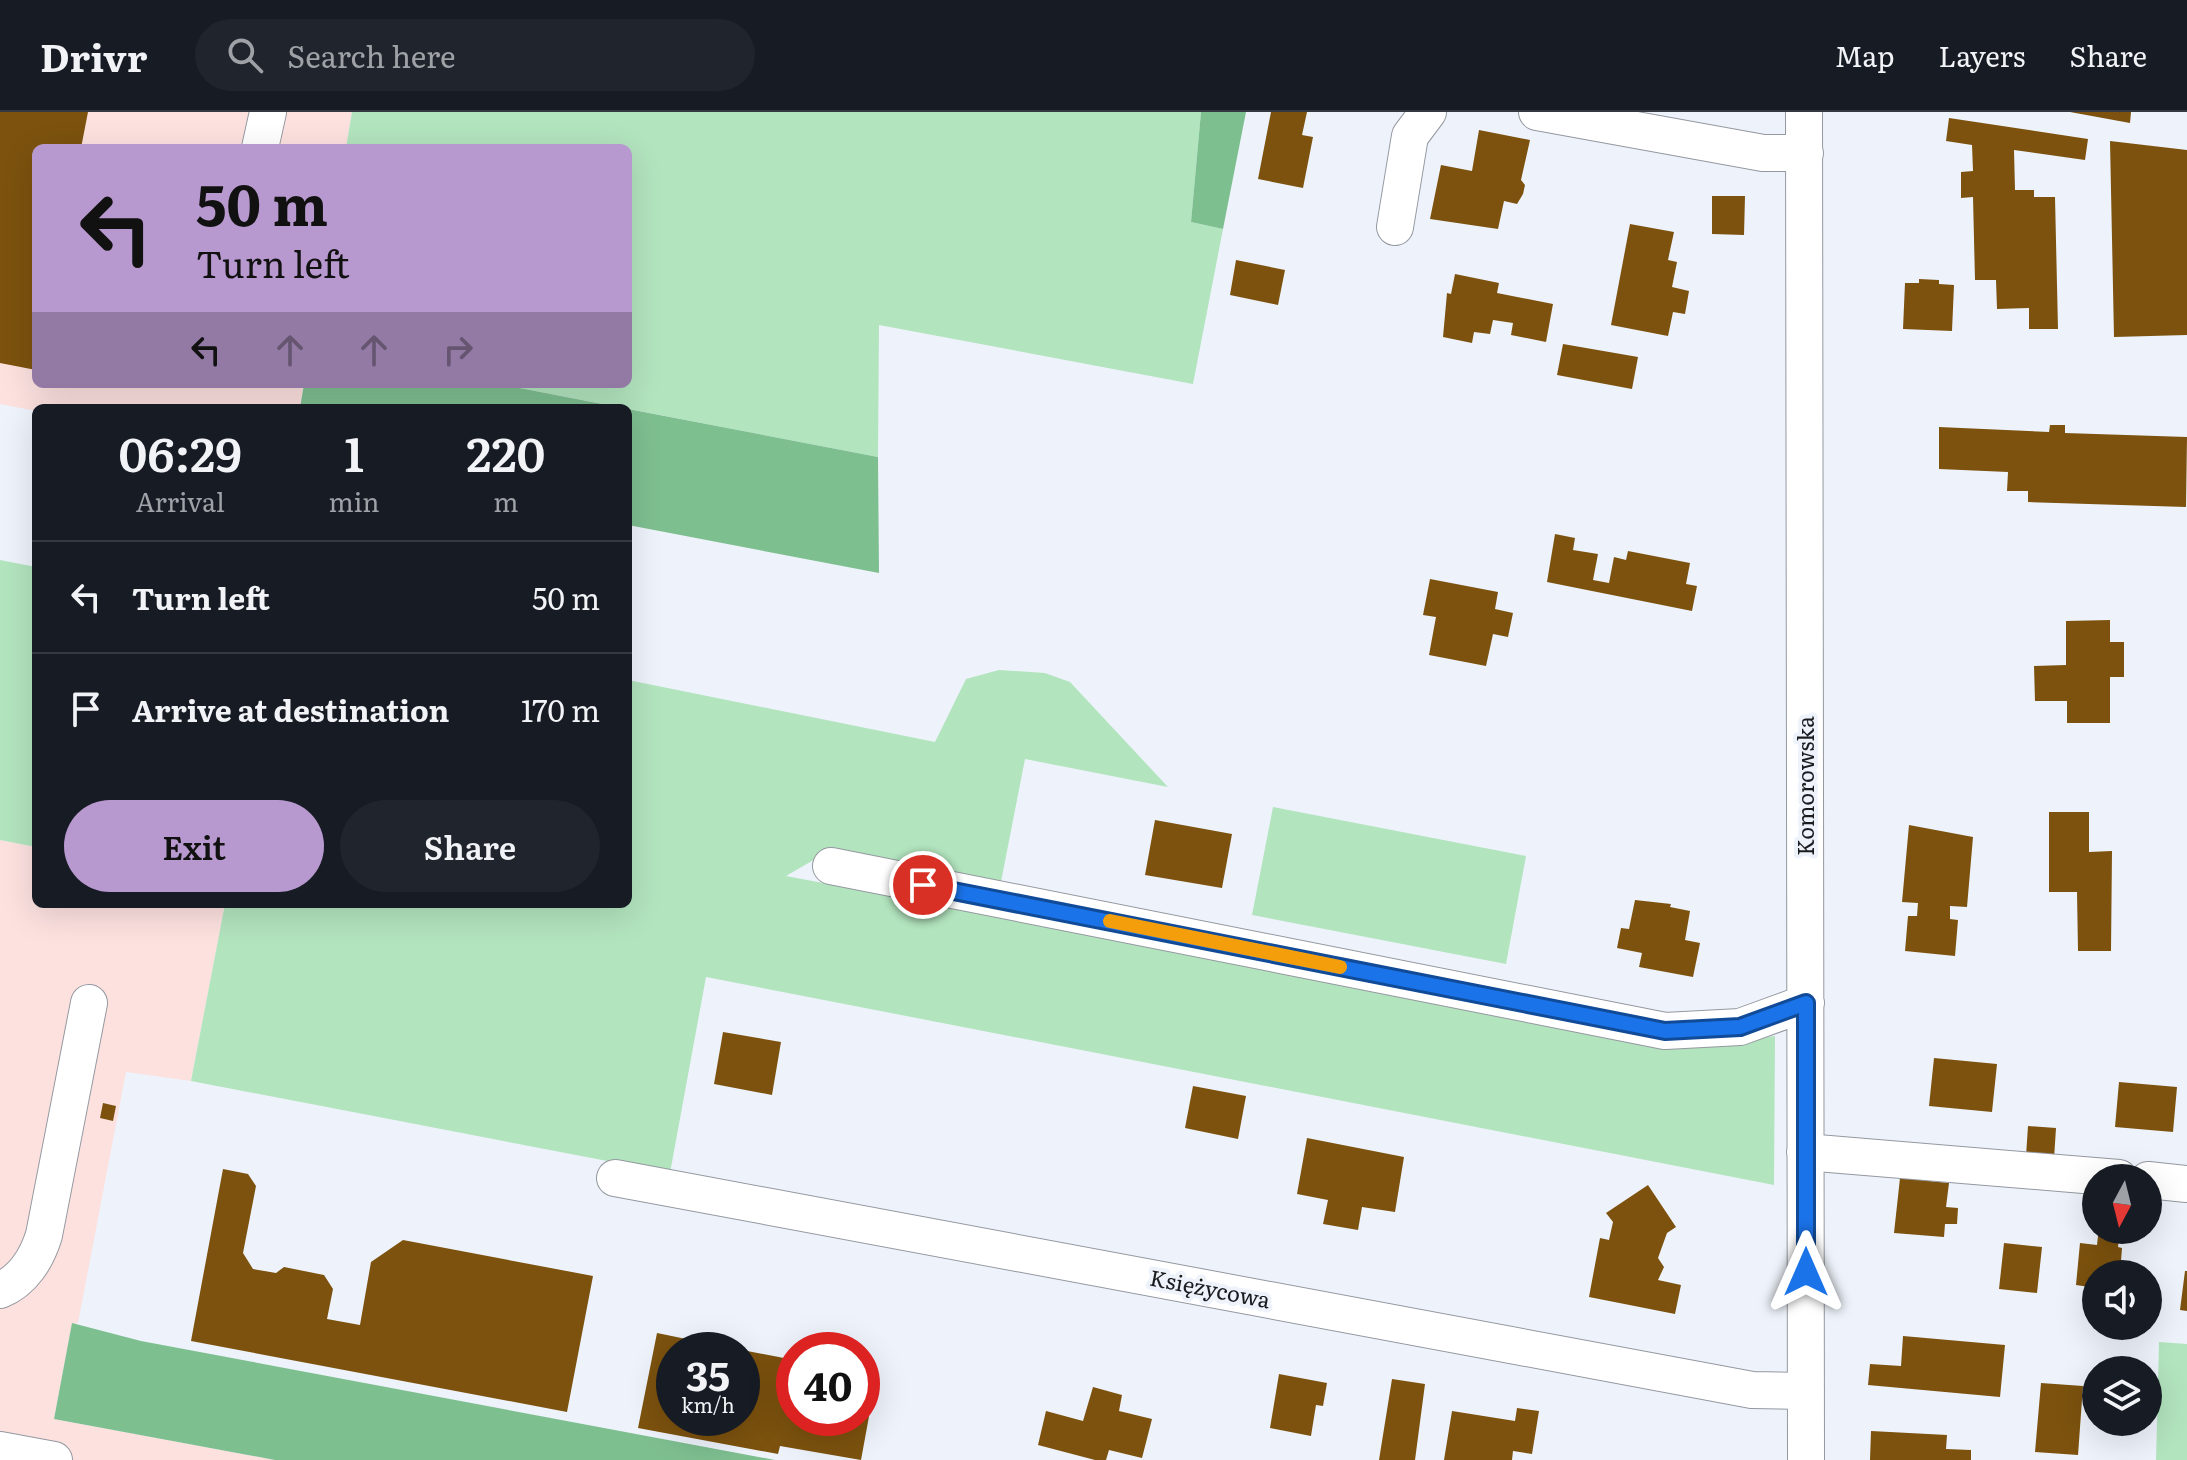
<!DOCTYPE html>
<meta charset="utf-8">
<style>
body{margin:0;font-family:Literata,serif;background:#20242c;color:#f1f3f6;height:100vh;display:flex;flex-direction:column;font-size:30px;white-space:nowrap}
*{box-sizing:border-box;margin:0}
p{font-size:26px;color:#9ea1a6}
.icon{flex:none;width:44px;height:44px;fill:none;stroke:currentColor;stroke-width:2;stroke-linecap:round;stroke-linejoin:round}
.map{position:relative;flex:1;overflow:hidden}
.panel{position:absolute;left:32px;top:292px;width:600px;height:504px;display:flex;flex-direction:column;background:#171b24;border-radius:12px;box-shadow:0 8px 32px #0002}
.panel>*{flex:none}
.guide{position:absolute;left:32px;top:32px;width:600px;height:244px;border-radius:12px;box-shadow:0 8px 32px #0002;background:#b899cf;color:#111;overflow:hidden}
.needle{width:52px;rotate:187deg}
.buttons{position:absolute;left:2082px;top:1052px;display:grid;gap:16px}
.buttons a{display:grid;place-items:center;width:80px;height:80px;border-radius:50%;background:#171b24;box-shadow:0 8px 32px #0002;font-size:40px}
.speed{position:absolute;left:656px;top:1220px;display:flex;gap:16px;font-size:40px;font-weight:700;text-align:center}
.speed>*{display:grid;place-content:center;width:104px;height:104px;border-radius:50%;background:#171b24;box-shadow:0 8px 32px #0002;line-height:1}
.speed small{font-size:20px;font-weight:400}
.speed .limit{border:12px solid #d22;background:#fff;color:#111}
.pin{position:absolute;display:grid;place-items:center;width:68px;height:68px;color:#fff;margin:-34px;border:4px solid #fff;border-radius:50%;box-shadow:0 2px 8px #0007}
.me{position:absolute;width:88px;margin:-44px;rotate:0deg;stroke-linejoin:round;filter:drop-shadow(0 0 6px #0008)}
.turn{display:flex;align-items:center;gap:28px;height:168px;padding:0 32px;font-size:36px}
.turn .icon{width:104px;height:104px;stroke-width:2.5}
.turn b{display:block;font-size:56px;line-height:68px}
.lanes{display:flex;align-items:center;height:76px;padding:0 32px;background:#0003;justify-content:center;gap:40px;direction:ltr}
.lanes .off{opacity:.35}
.eta{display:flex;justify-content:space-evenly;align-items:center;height:136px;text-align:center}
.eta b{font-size:48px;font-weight:600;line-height:56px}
.cta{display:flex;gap:16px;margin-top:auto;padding:16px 32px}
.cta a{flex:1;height:92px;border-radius:48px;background:#b899cf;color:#111;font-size:32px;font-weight:600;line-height:92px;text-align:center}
.cta a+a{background:#20242c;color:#f1f3f6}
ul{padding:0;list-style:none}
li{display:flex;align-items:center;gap:24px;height:112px;padding:0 32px;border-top:2px solid #363941}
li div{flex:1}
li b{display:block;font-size:30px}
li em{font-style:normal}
header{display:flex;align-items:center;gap:48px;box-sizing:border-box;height:112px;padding:0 40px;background:#171b24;border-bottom:2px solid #363941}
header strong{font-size:38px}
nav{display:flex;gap:44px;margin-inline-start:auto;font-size:28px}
.search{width:560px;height:72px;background:#20242c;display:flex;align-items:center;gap:20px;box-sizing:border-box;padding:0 28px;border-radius:44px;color:#9ea1a6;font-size:30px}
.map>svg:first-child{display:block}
.industrial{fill:#fce1df}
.green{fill:#b2e4be}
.forest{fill:#7ebf90}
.building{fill:#7c520e}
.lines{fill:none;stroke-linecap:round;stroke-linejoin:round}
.minor-casing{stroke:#9498a0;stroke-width:38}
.minor{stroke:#fff;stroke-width:36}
.route-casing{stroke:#114b97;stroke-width:20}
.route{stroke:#1a73e8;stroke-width:14}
.slow{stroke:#f59e0b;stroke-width:14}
.labels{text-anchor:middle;stroke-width:8;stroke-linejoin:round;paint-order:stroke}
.street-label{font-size:22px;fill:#1b1c20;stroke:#eef3fb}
</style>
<header>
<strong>Drivr</strong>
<div class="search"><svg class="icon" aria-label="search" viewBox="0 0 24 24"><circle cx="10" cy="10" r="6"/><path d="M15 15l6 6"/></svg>Search here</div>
<nav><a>Map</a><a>Layers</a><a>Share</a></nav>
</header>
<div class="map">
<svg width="2187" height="1348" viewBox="0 0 2187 1348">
<rect width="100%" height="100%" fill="#eef3fb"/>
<!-- industrial -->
<path class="industrial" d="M0,0H352L346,36H36V272H304L300,296L36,299L0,292Z
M0,728L36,735V792H225L191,969L126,960L78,1211L72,1212L54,1307L275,1348H0Z"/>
<!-- green -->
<path class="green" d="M352,0H1201L1191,110L1223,117L1193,272L879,213L878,345L499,272H628V36H346Z
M0,448L36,455V735L0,728Z
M999,558L1045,561L1070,570L1168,675L1025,647L999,780L817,746L786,764L1543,907L1718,932L1775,924L1774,1073L706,865L670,1061L191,969L225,792H628V568L935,630L966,567Z
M1273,695L1526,744L1506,852L1252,803Z
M2159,1230L2187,1232V1348H2156Z"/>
<!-- forest -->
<path class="forest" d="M1201,0H1246L1223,117L1191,110Z
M304,272H499L623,296H300Z
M628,297L878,345L879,461L628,413Z
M72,1211L141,1229L775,1348H275L54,1307Z"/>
<!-- building -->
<path class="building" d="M0,0H88L81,36H36V258L0,251Z
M1271,0H1307L1302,23L1313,25L1303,76L1258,67Z
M2070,0H2131L2130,11Z
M1949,6L2088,27L2085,48L2014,38L2015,78H2034V85H2055L2058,217H2029V196L1997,197L1996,168H1975L1973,85L1961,86V60L1973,59L1972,33L1946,29Z
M1479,18L1530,28L1521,68L1525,73L1523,82L1517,92L1504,89L1498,117L1430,107L1441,53L1472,59Z
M2110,29L2187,38V223L2114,225Z
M1712,84H1745L1744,123L1712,122Z
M1630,112L1674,120L1668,148L1677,150L1672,175L1689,179L1685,202L1673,200L1668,224L1611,213Z
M1236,148L1285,158L1278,193L1230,183Z
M1455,162L1499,171L1497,181L1553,192L1546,230L1511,223L1513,211L1493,208L1490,222L1474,220L1472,231L1443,225L1447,181L1451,182Z
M1919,167L1939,168V172L1954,173L1952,219L1903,217L1905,171H1919Z
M1563,232L1638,245L1632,277L1557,263Z
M2050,313H2065V321L2187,325L2186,395L2028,390V379H2007L2008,360L1939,357V315L2049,320Z
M1555,422L1575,426L1573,438L1598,442L1593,468L1609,471L1614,445L1626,448L1628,439L1690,451L1686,472L1697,474L1692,499L1547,470Z
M1430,467L1498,480L1495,497L1513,501L1508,525L1493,522L1486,554L1429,543L1436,505L1423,503Z
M2110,508V530H2124V565H2110V611H2067V589H2035L2034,554L2066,553V509Z
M2049,700H2089V740L2112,739L2111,839H2078L2077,780H2049Z
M1155,708L1232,722L1222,776L1145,763Z
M1909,713L1973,725L1967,795L1950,794V807L1958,808L1955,844L1905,839L1908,804H1917L1918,791L1902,790Z
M1635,788L1671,792L1670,795L1690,799L1685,828L1700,831L1693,865L1639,855L1642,841L1617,836L1621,816L1629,817Z
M723,920L781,930L772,983L714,972Z
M1934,946L1997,952L1992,1000L1929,994Z
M2119,970L2177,975L2173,1020L2115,1015Z
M1193,974L1246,984L1238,1027L1185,1016Z
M103,991L116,994L113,1009L100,1006Z
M2028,1014L2056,1016L2054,1047L2026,1044Z
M1307,1026L1404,1045L1395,1100L1362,1095L1358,1118L1323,1112L1328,1088L1297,1082Z
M223,1057L248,1062L256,1074L243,1141L253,1157L276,1161L284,1155L324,1163L333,1177L327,1207L360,1213L371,1150L403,1128L593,1164L567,1300L191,1229Z
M1900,1066L1949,1071L1946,1095L1958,1096L1957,1112H1945L1944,1125L1894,1121Z
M1648,1073L1676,1115L1667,1121L1658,1146L1664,1155L1658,1168L1681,1173L1675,1202L1589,1185L1600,1126L1609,1128L1613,1110L1606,1101Z
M2098,1124L2119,1126L2118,1135L2122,1136L2120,1162H2096V1176L2076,1173L2080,1131L2097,1133Z
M2004,1131L2042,1135L2037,1181L1999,1177Z
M2185,1159H2187V1199L2180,1198Z
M657,1221L735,1237L674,1238V1306H742V1238L794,1248L791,1273H794V1306H862V1286L872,1288L861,1348L780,1334L778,1342L638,1316Z
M1903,1224L2005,1233L2000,1285L1868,1273L1870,1252L1901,1254Z
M1279,1262L1327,1271L1323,1294L1316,1293L1311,1324L1270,1316Z
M1392,1267L1425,1272L1415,1348H1379Z
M2041,1271L2083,1274L2078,1343L2035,1340Z
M1093,1275L1122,1283L1119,1299L1152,1307L1142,1346L1109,1338L1106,1348H1095L1038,1333L1046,1299L1083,1309Z
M1517,1296L1539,1299L1532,1342L1513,1339L1512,1348H1444L1452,1299L1515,1309Z
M1871,1319L1947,1323L1946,1337L1971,1338V1348H1870Z"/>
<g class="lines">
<!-- minor casing -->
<g class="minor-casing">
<path id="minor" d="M1537,0L1763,41H1805
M1804,0L1806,1348
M260,36L268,0
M1395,115L1410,24L1428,0
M831,754L1665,919L1740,915L1806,891
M1805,1040L2119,1066
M615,1066L1752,1278L1806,1279
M2148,1068L2187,1072
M0,1178C23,1169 37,1146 44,1123L89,891
M0,1338L54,1348"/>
</g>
<!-- minor -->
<use href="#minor" class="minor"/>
</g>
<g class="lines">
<!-- route casing -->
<g class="route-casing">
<path id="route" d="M923,773L1665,919L1740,915L1806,891V1160"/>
</g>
<!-- route -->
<use href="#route" class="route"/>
<!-- slow -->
<path class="slow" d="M1110,809L1340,855"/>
</g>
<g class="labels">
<!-- street labels -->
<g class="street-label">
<text transform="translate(1806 674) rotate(-90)" y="8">Komorowska</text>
<text transform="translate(1210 1177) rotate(11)" y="8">Księżycowa</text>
</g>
</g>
</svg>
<div class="buttons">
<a><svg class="needle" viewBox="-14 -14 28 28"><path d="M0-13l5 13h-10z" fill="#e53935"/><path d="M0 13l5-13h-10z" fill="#9ea1a6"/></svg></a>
<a><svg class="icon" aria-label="sound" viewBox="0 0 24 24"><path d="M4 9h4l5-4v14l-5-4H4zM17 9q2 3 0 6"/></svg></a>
<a><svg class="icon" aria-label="layers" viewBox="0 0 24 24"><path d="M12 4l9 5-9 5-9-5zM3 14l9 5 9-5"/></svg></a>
</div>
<div class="speed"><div>35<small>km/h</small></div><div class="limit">40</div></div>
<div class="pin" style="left:923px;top:773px;background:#d93025"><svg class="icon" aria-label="arrive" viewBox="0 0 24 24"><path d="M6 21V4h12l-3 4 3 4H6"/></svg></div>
<svg class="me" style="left:1806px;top:1160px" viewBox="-20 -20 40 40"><path d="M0-17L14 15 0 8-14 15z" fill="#1a73e8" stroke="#fff" stroke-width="4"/></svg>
<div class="guide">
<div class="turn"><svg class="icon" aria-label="left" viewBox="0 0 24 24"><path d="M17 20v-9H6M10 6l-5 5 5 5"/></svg><div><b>50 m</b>Turn left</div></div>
<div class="lanes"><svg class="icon" aria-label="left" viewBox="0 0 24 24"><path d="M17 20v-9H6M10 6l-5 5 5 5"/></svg><svg class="icon off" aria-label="ahead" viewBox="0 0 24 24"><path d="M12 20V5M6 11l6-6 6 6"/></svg><svg class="icon off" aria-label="ahead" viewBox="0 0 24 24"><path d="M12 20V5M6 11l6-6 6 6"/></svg><svg class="icon off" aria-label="right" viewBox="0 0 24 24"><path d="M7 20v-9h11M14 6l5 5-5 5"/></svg></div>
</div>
<section class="panel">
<div class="eta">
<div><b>06:29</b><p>Arrival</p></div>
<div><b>1</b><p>min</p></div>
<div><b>220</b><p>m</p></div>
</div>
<ul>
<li><svg class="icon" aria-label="left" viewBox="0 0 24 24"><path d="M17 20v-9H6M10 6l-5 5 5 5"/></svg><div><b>Turn left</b></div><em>50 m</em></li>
<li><svg class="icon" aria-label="arrive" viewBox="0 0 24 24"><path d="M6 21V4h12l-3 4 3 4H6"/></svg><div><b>Arrive at destination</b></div><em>170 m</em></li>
</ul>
<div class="cta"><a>Exit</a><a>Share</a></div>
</section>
</div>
